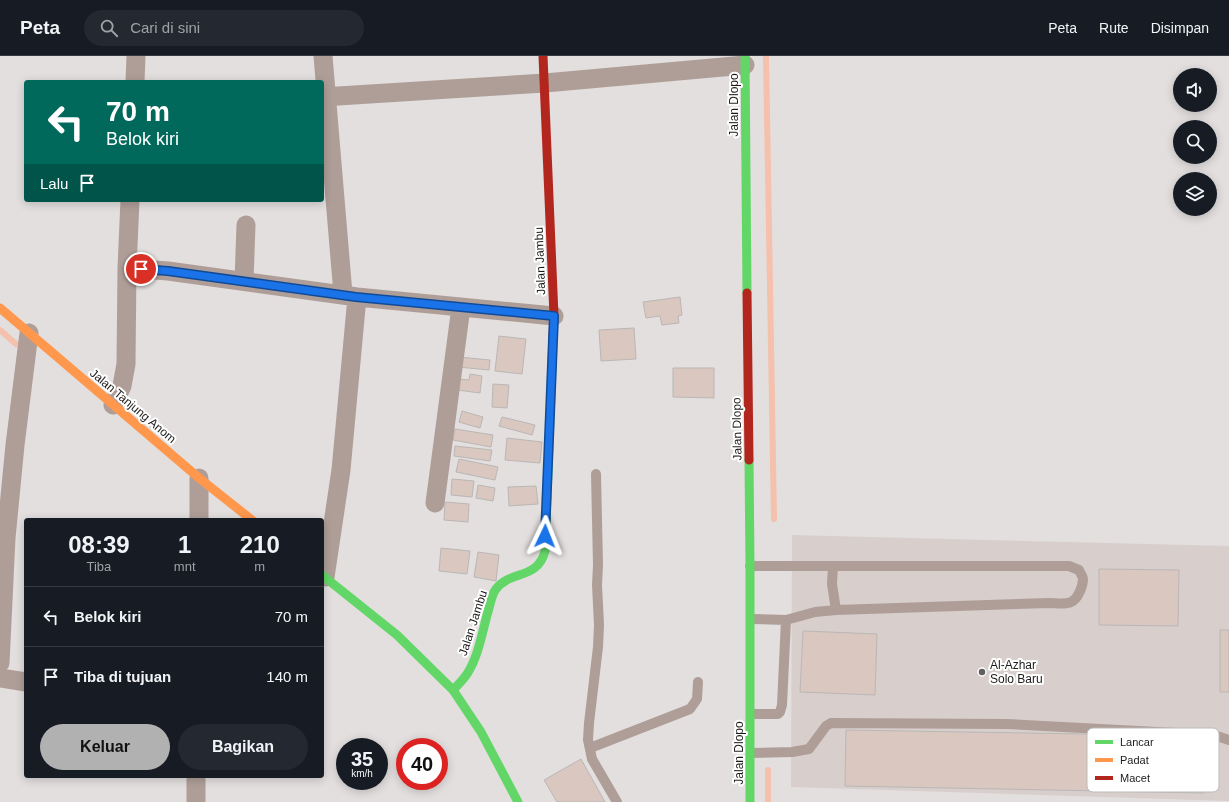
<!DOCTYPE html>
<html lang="id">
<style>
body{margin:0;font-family:Arial,sans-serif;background:#242831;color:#f1f3f6;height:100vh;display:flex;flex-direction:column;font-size:15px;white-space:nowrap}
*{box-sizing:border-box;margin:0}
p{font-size:13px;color:#9ea1a6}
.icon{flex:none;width:22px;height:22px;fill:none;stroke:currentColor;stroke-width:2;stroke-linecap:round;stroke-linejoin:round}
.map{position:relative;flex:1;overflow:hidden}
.sheet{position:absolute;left:24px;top:462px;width:300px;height:260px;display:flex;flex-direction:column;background:#171b24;border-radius:4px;box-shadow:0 2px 10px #0003}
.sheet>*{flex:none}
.banner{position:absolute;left:24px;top:24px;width:300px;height:122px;border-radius:4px;box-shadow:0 2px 10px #0003;background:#00695c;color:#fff;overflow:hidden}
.fabs{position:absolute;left:1173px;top:12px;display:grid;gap:8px}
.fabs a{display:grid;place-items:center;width:44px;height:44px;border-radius:50%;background:#171b24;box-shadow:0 2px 10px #0003;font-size:20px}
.speed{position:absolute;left:336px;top:682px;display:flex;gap:8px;font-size:20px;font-weight:700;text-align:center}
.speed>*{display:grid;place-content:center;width:52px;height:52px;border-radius:50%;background:#171b24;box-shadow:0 2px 10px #0003;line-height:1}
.speed small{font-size:10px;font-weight:400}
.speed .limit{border:6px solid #d22;background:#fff;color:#111}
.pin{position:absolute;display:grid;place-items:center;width:34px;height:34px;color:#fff;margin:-17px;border:2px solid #fff;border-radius:50%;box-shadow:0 1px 4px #0007}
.me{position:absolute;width:44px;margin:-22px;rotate:2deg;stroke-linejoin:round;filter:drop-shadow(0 0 3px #0008)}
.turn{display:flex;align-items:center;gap:14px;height:84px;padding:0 16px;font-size:18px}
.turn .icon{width:52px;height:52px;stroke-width:2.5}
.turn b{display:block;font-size:28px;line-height:34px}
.then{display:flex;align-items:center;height:38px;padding:0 16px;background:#0003;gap:8px;font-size:15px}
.eta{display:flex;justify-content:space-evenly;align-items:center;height:68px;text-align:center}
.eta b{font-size:24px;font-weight:700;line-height:28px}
.action{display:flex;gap:8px;margin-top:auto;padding:8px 16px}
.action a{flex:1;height:46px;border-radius:24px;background:#b1b1b2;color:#111;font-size:16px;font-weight:700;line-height:46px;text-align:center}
.action a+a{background:#242831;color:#f1f3f6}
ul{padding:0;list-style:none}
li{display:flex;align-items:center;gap:12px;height:60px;padding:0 16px;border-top:1px solid #363941}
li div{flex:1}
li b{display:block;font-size:15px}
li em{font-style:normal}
header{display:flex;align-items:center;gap:24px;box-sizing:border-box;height:56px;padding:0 20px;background:#171b24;border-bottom:1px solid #363941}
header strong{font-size:19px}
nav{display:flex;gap:22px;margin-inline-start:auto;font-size:14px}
.search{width:280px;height:36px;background:#242831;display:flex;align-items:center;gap:10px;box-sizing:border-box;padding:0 14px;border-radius:22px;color:#9ea1a6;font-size:15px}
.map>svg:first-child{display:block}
.built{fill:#d8cfcd}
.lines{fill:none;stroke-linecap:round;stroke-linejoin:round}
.stream{stroke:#f5c0ac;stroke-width:6}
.building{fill:#dac7c0;stroke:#b9b7b6}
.lane{stroke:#af9e98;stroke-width:10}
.street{stroke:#af9e98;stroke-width:19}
.fast{stroke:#63d668;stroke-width:9}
.slow{stroke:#ff974d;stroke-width:9}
.jam{stroke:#b3261e;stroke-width:9}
.route-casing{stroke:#114b97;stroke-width:10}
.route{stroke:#1a73e8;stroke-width:7}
.poi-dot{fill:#62605f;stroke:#fff;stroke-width:1.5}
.labels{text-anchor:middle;stroke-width:4;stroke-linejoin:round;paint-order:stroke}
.street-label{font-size:12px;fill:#1d1b1a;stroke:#fff}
.poi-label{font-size:12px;fill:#1d1b1a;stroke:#fff;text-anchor:start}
.key{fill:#fff;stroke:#bbbbba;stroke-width:1}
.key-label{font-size:11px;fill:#1d1b1a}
</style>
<header>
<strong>Peta</strong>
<div class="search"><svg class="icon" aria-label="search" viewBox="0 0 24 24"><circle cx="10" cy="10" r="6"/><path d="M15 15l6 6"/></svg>Cari di sini</div>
<nav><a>Peta</a><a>Rute</a><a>Disimpan</a></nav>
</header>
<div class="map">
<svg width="1229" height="746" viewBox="0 0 1229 746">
<rect width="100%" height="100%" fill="#e2dfde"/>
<!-- built -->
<path class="built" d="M792,479L1229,490V745L791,731Z"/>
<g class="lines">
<!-- stream -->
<path class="stream" d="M766,0L774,463
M0,274L16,288
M768,714V746"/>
</g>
<!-- building -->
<path class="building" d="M680,241L682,259L678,260L679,267L662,269L660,260L646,262L643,246Z
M634,272L636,303L601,305L599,274Z
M499,280L526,283L522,318L495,315Z
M459,301L490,304L489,314L458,311Z
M673,312H714V342L673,341Z
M470,318L482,320L480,337L457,334L459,323L469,324Z
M493,328L509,329L507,352L492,351Z
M462,355L483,361L480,372L459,366Z
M502,361L535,369L532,379L499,370Z
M455,373L493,379L491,391L453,384Z
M507,382L542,386L540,407L505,404Z
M455,390L492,394L490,405L454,400Z
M459,403L498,411L495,424L456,416Z
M452,423L474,425L472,441L451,439Z
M478,429L495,432L493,445L476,442Z
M536,430L538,448L509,450L508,431Z
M445,446L469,448L468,466L444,464Z
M441,492L470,495L467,518L439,515Z
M478,496L499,499L496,525L474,521Z
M1099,513L1179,514L1178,570L1099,569Z
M1220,574H1229V636H1220Z
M803,575L877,578L875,639L800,636Z
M846,674L1204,680V737L845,730Z
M581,703L605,746H557L544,724Z"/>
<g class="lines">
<!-- lane -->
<path class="lane" d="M596,418L598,509L597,529L599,569L598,591L589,667L588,684L592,703L617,746
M750,510H1069L1079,514C1080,517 1083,520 1083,523C1083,530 1078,543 1071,546C1065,549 1056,547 1049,547L836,554L832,528L833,510
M751,563L786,564L815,556L836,554
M751,658H778L780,656L782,649L786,564
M590,692L690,653L697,643L698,626
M751,697L792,696L809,693L826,670L831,667L1007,668L1214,679L1229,684"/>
<!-- street -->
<path class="street" d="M323,0L343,238
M135,26L136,0
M322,41L545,27L745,9
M127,212L168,215L357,241L554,260
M244,225L246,169
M113,349L122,330L126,308L127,212L130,144
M435,447L461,251
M199,464V422
M325,521L341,414L357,241
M0,607L6,482L15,389L29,277
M0,622L26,626
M196,746V720"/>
<!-- fast -->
<path class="fast" d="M745,0L747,237
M749,404L750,510V746
M322,519L397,579L453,634L481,676L518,746
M453,634C458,629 463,624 467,618C478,601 482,578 487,559C490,551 491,539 496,533C510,514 538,524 545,495L553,281"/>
<!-- slow -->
<path class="slow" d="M0,252L199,422L252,464"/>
<!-- jam -->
<path class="jam" d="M543,0L554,260L553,281
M747,237L749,404"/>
</g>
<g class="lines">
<!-- route casing -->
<g class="route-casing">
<path id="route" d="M141,213L168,215L356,241L554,260L545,480"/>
</g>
<!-- route -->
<use href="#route" class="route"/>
</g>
<!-- markers -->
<circle class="poi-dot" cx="982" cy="616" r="4"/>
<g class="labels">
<!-- street labels -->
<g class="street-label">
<text transform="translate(734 49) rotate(-90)" y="4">Jalan Dlopo</text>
<text transform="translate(540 205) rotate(-92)" y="4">Jalan Jambu</text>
<text transform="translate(133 350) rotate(40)" y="4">Jalan Tanjung Anom</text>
<text transform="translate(737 373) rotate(-91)" y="4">Jalan Dlopo</text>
<text transform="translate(473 567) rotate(-72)" y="4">Jalan Jambu</text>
<text transform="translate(739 697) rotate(-90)" y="4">Jalan Dlopo</text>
</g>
<!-- poi labels -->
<g class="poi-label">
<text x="990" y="613">Al-Azhar<tspan x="990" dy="14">Solo Baru</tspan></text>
</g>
</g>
<!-- legend -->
<rect x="1087" y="672" width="132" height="64" rx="6" class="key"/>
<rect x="1095" y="684" width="18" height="4" fill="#63d668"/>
<rect x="1095" y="702" width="18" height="4" fill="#ff974d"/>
<rect x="1095" y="720" width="18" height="4" fill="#b3261e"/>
<g class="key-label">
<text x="1120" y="690">Lancar</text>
<text x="1120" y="708">Padat</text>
<text x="1120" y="726">Macet</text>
</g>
</svg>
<div class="fabs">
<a><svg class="icon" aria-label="sound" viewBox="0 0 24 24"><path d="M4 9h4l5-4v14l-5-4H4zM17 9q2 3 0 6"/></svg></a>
<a><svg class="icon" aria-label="search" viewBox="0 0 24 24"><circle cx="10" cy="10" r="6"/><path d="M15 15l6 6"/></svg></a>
<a><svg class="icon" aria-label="layers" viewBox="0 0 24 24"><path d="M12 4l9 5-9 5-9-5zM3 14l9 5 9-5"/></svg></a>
</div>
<div class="speed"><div>35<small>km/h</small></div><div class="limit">40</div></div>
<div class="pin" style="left:141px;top:213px;background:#d93025"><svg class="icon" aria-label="arrive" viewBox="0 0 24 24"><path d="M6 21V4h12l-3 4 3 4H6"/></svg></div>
<svg class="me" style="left:545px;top:480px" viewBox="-20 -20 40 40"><path d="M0-17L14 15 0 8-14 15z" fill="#1a73e8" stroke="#fff" stroke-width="4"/></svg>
<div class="banner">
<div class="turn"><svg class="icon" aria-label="left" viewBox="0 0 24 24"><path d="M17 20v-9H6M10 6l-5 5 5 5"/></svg><div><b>70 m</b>Belok kiri</div></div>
<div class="then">Lalu<svg class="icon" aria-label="arrive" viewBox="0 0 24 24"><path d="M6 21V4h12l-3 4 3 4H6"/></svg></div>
</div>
<section class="sheet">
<div class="eta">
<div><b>08:39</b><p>Tiba</p></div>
<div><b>1</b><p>mnt</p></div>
<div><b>210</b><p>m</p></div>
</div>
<ul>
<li><svg class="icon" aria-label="left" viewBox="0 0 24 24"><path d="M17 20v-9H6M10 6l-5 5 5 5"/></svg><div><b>Belok kiri</b></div><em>70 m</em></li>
<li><svg class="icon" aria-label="arrive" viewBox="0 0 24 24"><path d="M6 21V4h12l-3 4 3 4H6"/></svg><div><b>Tiba di tujuan</b></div><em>140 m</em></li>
</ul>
<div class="action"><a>Keluar</a><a>Bagikan</a></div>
</section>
</div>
